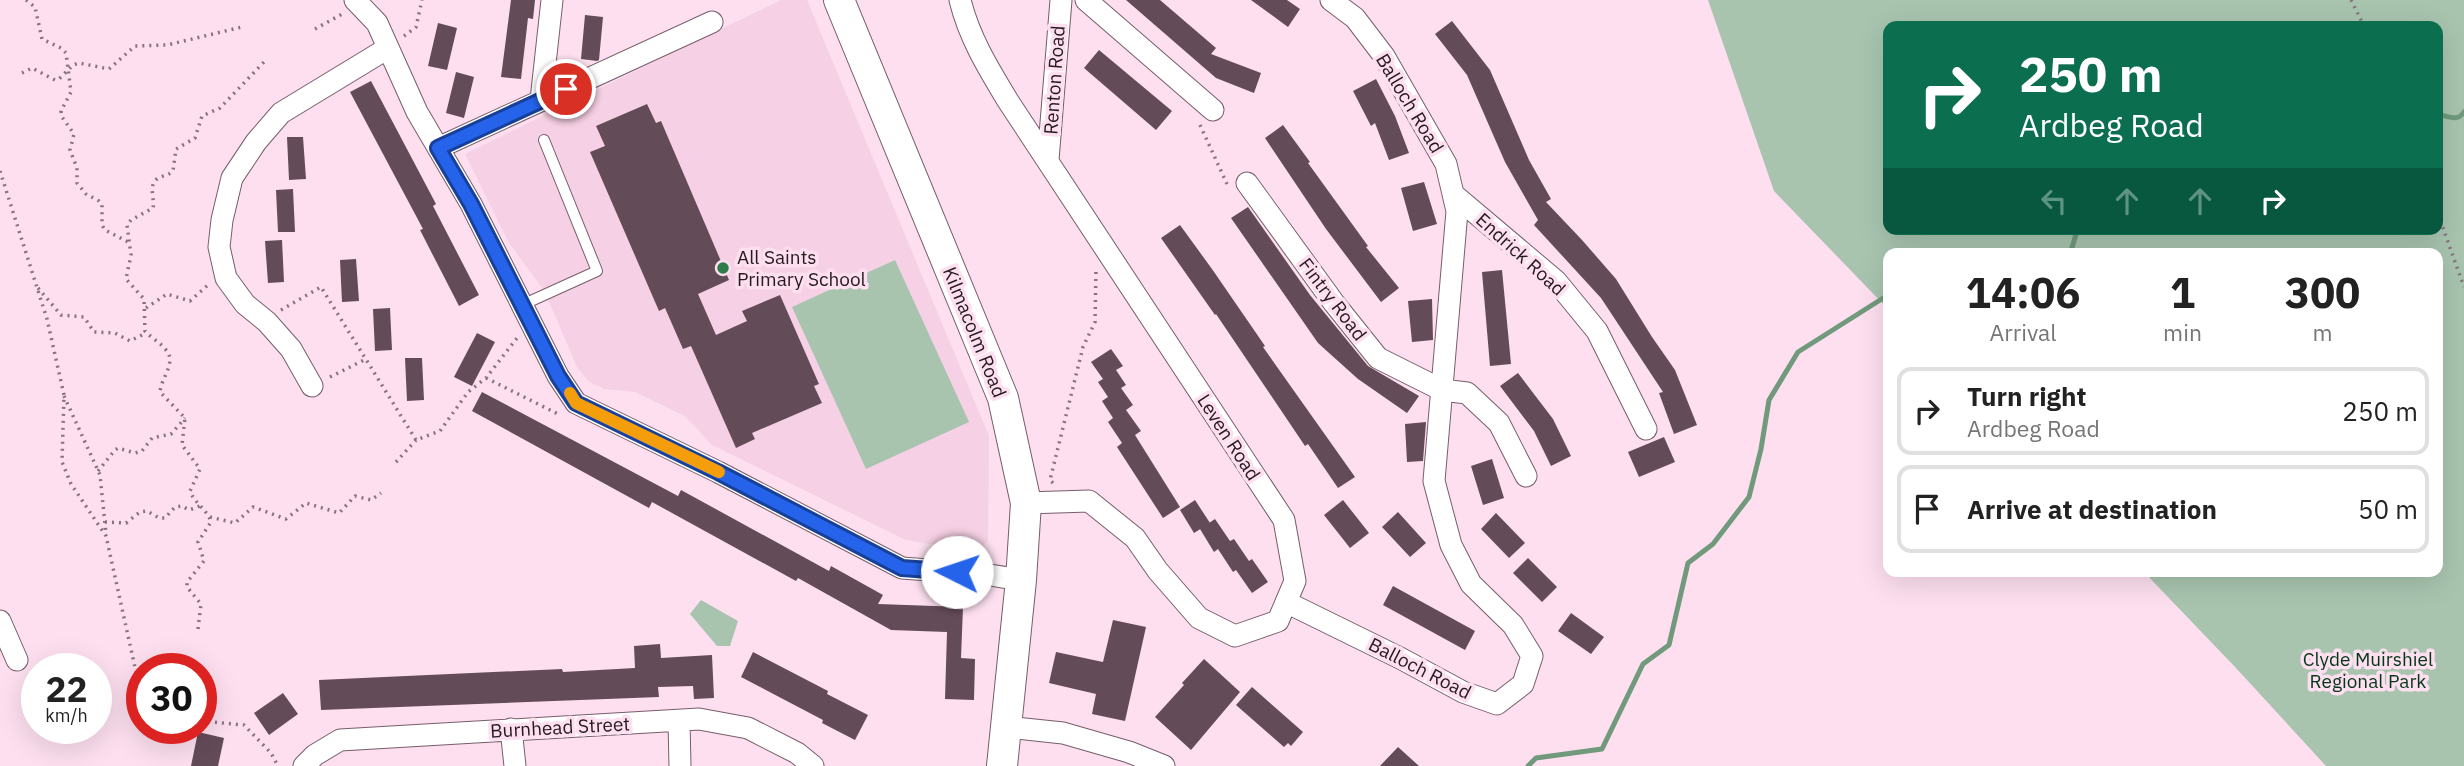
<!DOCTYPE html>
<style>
body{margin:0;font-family:"IBM Plex Sans",sans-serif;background:#f2f2f2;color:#222;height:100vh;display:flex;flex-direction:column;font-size:26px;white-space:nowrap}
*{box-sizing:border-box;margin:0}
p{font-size:23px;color:#767676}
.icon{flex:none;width:38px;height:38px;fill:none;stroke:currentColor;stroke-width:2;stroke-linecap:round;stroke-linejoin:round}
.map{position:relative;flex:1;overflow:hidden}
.drawer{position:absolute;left:1883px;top:248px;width:560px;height:329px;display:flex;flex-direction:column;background:#fff;border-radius:14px;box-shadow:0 7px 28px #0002}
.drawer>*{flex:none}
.guide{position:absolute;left:1883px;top:21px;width:560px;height:214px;border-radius:14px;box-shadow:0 7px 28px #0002;background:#0b6e4f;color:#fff;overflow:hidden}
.speed{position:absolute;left:21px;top:653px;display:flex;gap:14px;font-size:35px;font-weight:700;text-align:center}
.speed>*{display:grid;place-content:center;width:91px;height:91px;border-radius:50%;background:#fff;box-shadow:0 7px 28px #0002;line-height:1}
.speed small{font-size:18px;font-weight:400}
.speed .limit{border:10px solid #d22;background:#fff;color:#111}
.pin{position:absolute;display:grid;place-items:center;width:60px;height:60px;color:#fff;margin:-30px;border:4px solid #fff;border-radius:50%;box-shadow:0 2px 7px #0007}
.me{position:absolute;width:77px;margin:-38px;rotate:274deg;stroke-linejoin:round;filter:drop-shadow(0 0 5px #0008)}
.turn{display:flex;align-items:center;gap:24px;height:147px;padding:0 21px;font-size:32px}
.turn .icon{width:91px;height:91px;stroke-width:2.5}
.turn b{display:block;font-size:49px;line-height:60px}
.lanes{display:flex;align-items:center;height:66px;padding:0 21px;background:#0003;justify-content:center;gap:35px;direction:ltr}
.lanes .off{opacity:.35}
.eta{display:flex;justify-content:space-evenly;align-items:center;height:119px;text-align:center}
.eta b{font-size:42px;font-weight:700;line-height:49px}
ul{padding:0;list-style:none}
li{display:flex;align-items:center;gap:21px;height:88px;margin:0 14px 10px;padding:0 7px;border:4px solid #e0e0e0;border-radius:14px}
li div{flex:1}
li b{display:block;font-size:26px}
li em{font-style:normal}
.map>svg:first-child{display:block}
.built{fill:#f6d0e4}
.green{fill:#a8c4af;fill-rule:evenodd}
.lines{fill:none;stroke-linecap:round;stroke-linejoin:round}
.stream{stroke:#719a7c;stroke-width:5}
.building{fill:#644b58}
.service-casing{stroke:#775d6b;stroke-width:12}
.minor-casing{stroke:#775d6b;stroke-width:23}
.secondary-casing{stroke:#775d6b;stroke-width:32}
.path{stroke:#87737e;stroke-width:3.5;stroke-dasharray:2 5;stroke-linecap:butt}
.service{stroke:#fff;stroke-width:10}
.minor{stroke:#fff;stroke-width:21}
.secondary{stroke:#fff;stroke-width:30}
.route-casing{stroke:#184099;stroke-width:18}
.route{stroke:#2563eb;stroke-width:12}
.slow{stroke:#f59e0b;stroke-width:12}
.poi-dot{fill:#2f7b4a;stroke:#fddfef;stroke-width:2.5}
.labels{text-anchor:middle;stroke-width:7;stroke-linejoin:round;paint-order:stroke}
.street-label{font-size:19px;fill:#251a20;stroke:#fddfef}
.poi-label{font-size:19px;fill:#251a20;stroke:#fddfef;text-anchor:start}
.park-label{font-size:19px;fill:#033719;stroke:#fddfef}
</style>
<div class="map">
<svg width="2464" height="766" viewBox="0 0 2464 766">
<rect width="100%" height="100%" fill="#fddfef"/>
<!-- built -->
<path class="built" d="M781,0H807L989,436L988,541L977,552L906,540L712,445L685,416L635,392L604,389L588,381L577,367L545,292L509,243L465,154Z"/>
<!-- green -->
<path class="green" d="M1708,0H2464V766H2326L2236,668L2144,572H2438V254H1888V309L1774,191ZM2438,26V229H1888V26Z
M895,260L969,422L866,469L792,307Z
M701,600L738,621L730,646H717L690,614Z"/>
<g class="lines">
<!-- stream -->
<path class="stream" d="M2438,115C2447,115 2457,123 2464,112
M2051,254L2071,251L2077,231L2080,229
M1528,766L1536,758L1602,749L1643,664L1669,645L1688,563L1713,544L1749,497L1761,449L1769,400L1798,352L1888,295"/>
</g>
<!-- building -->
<path class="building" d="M511,0H535L533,19L528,18L521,79L501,77Z
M1126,0H1160L1216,48L1211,54L1261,73L1254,93L1216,78Z
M1251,0H1287L1300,9L1288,27Z
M585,15L603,17L599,60L597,61L581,59Z
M1452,21L1490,70L1529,160L1551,199L1546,202L1582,240L1616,279L1652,337L1675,370L1697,425L1674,434L1659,393L1663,392L1601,298L1534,225L1538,220L1505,162L1467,75L1435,34Z
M438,23L457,28L447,70L428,66Z
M1099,50L1172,111L1156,130L1084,68Z
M456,72L474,77L464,118L446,113Z
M1376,79L1395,116L1409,153L1389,160L1375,123L1371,126L1353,91Z
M371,81L436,204L433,206L479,295L459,306L420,230L423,229L350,92Z
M647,104L656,123L661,121L729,280L698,294L716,335L747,321L742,311L780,295L819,384L814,386L822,403L752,433L755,439L736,448L691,346L683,349L665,308L659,311L590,152L605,146L596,126Z
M1283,125L1310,162L1308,163L1368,246L1366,247L1399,288L1381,302L1326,229L1265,138Z
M287,137H303L306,179L289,180Z
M1424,182L1437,224L1413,231L1401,188Z
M293,189L295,232H278L276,190Z
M1248,207L1310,295L1368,366L1419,396L1407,413L1358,379L1318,343L1231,218Z
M1180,225L1212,269L1265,346L1263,347L1355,477L1338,488L1308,444L1305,446L1216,314L1215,315L1161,238Z
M282,240L284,282L268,283L265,241Z
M356,259L359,301L342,302L340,260Z
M1502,270L1511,364L1490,366L1482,272Z
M1432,299L1433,340L1412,342L1408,301Z
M390,308L392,350L375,351L373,309Z
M477,333L495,342L472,386L454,377Z
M1111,349L1123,366L1116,370L1126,385L1121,388L1133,405L1126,410L1141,431L1135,435L1180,507L1163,518L1117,447L1122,443L1108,422L1113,418L1102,401L1108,397L1098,382L1103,379L1091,362Z
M405,358H422L424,400L407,401Z
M1518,373L1553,419L1571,456L1551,466L1534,431L1500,386Z
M482,392L678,496L681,490L829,571L831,566L883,595L878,604L963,607L961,658L975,659L974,700L945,699L947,632L891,630L798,578L796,581L652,502L649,508L472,411Z
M1426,422L1423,461L1407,462L1405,424Z
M1664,437L1675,462L1639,477L1628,452Z
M1492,459L1504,498L1483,505L1471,466Z
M1195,500L1210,523L1194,533L1180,510Z
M1343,500L1369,533L1350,548L1324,515Z
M1398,512L1426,543L1410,557L1382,527Z
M1496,513L1525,543L1509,558L1481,529Z
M1215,519L1230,541L1234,539L1249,561L1252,559L1268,582L1252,593L1236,570L1233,572L1218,549L1214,552L1200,529Z
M1528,558L1557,587L1542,602L1513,573Z
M1393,586L1475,631L1465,650L1383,605Z
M1571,613L1604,637L1591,654L1558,631Z
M1113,620L1146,627L1125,721L1092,714L1096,694L1049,683L1056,652L1103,662Z
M660,644L661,658L712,655L714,698L694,699L693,686L658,687L659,697L321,710L319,680L562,669L563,672L635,668L634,646Z
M753,652L828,691L827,694L868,715L855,740L822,723L823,720L741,677Z
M1204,659L1240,692L1191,750L1155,717L1184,685L1182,683Z
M1252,687L1303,732L1291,746L1288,743L1284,747L1236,705Z
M283,693L298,714L269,735L254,713Z
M198,732L224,738L218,766H191Z
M1398,747L1419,766H1380Z"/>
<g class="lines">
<!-- service casing -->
<g class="service-casing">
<path id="service" d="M522,305L597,271L544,140"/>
</g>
<!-- minor casing -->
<g class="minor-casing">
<path id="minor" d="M355,0L377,23L417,112L471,204L558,376L576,403L718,472L902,568L984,574L1021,580
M960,0C969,37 988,68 1008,101L1284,520L1295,581L1278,621L1235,636L1199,618L1158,571L1135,538L1089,501L1026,503
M1086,0L1213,110
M541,100L552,0
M438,148L712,22
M1048,160L1061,0
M1247,183L1334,303L1378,358L1442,390L1467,393L1499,423L1526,476
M1453,194L1556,281L1597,331L1646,429
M312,386L291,349L267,322L245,304L226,278L219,247L222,220L232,178L256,142L281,113L388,48
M1286,602L1400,658L1463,692L1497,704L1523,684L1532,656L1513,625L1471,584L1451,545L1434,481L1457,211L1446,164L1384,56L1355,18L1331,0
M0,621L17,660
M679,721L680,766
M1006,727L1063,733L1129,752L1164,766
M511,729L515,766
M304,766L315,755L340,740L699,719L748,728L797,753L813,766"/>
</g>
<!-- secondary casing -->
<g class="secondary-casing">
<path id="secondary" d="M839,0L1003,398L1026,503L1021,580L1002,766"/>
</g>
<!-- path -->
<path class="path" d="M26,0L35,7L42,39L61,48L66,53L71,92L61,111L62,117L74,134L70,150L77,168V183L86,194L99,201L102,205V225L105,230L130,243
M2351,0L2364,26
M315,29L344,13
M404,36L416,27L422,0
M22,73L32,68L55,80L59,79L73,65L79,63L109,69L135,46L167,45L242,27
M1200,125L1227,184
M0,171L47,319L64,395L62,462L71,484L106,536L142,699
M2438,214L2464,287
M38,288L61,315L84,317L94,332L115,333L130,341L146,333
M146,308L167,294L190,301L209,284
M281,310L321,287L416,440L440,431L468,392L486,378L517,338
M330,377L366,359
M486,378L560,415
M64,396L100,475L106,534
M396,462L416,440
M98,471L115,450L118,448L135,453L142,451L152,438L171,434L185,418
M1053,483L1050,480L1083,347L1095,322L1096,271
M210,517L235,523L253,507L286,519L306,503L339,513L355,496L371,500L381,493
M105,522L126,523L140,512L147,511L159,518H165L175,507L182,506L189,510L200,506
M198,629L201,604L187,587V582L204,561L198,542L211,522C207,509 195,504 190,491L200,469L182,445L185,418L160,392C161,378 177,362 166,350C160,342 151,338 145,331L144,299L126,279L131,255L127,225L131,220L153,208C155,199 148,186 157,179C163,175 168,176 173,171L176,149L195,138L202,116L220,108L264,62
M201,721L244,725L271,753L278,766"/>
<!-- service -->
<use href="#service" class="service"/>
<!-- minor -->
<use href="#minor" class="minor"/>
<!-- secondary -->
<use href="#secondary" class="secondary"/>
</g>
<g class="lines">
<!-- route casing -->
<g class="route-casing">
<path id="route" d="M566,89L438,148L471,204L558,376L576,403L718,472L902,568L957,572"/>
</g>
<!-- route -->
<use href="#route" class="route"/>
<!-- slow -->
<path class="slow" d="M570,393L576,403L719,472"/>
</g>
<!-- markers -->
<circle class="poi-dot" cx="723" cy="268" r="7"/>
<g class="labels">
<!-- street labels -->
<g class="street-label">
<text transform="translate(1054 80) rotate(-86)" y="7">Renton Road</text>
<text transform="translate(1410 103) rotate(59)" y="7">Balloch Road</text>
<text transform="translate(1521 254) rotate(42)" y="7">Endrick Road</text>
<text transform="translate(1333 299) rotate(53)" y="7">Fintry Road</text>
<text transform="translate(975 332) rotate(68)" y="7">Kilmacolm Road</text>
<text transform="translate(1229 437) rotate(57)" y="7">Leven Road</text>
<text transform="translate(1420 668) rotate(27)" y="7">Balloch Road</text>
<text transform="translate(560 727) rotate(-3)" y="7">Burnhead Street</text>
</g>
<!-- poi labels -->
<g class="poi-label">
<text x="737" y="264">All Saints<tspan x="737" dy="22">Primary School</tspan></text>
</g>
<!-- park labels -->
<g class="park-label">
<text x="2368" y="666">Clyde Muirshiel<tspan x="2368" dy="22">Regional Park</tspan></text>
</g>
</g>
</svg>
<div class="speed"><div>22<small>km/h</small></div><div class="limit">30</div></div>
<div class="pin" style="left:566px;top:89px;background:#d93025"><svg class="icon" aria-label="arrive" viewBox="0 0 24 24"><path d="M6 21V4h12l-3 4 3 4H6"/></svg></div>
<svg class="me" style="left:957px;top:572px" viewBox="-20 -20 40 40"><circle r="19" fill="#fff"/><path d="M0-13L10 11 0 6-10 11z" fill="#2563eb"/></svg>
<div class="guide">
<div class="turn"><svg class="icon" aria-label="right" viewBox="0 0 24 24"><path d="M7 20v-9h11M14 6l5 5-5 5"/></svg><div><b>250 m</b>Ardbeg Road</div></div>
<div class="lanes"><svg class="icon off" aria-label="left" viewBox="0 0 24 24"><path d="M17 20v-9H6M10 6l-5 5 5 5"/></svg><svg class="icon off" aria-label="ahead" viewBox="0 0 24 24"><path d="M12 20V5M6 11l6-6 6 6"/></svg><svg class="icon off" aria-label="ahead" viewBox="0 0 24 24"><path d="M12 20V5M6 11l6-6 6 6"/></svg><svg class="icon" aria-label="right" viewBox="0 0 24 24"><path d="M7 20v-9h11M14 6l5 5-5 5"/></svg></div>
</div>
<section class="drawer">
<div class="eta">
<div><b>14:06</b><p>Arrival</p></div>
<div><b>1</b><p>min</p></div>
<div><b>300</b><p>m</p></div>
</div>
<ul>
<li><svg class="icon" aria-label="right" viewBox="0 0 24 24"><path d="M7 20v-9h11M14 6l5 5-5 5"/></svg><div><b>Turn right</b><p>Ardbeg Road</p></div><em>250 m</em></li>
<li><svg class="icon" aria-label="arrive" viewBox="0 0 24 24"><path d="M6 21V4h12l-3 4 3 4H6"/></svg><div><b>Arrive at destination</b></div><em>50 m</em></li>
</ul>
</section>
</div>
